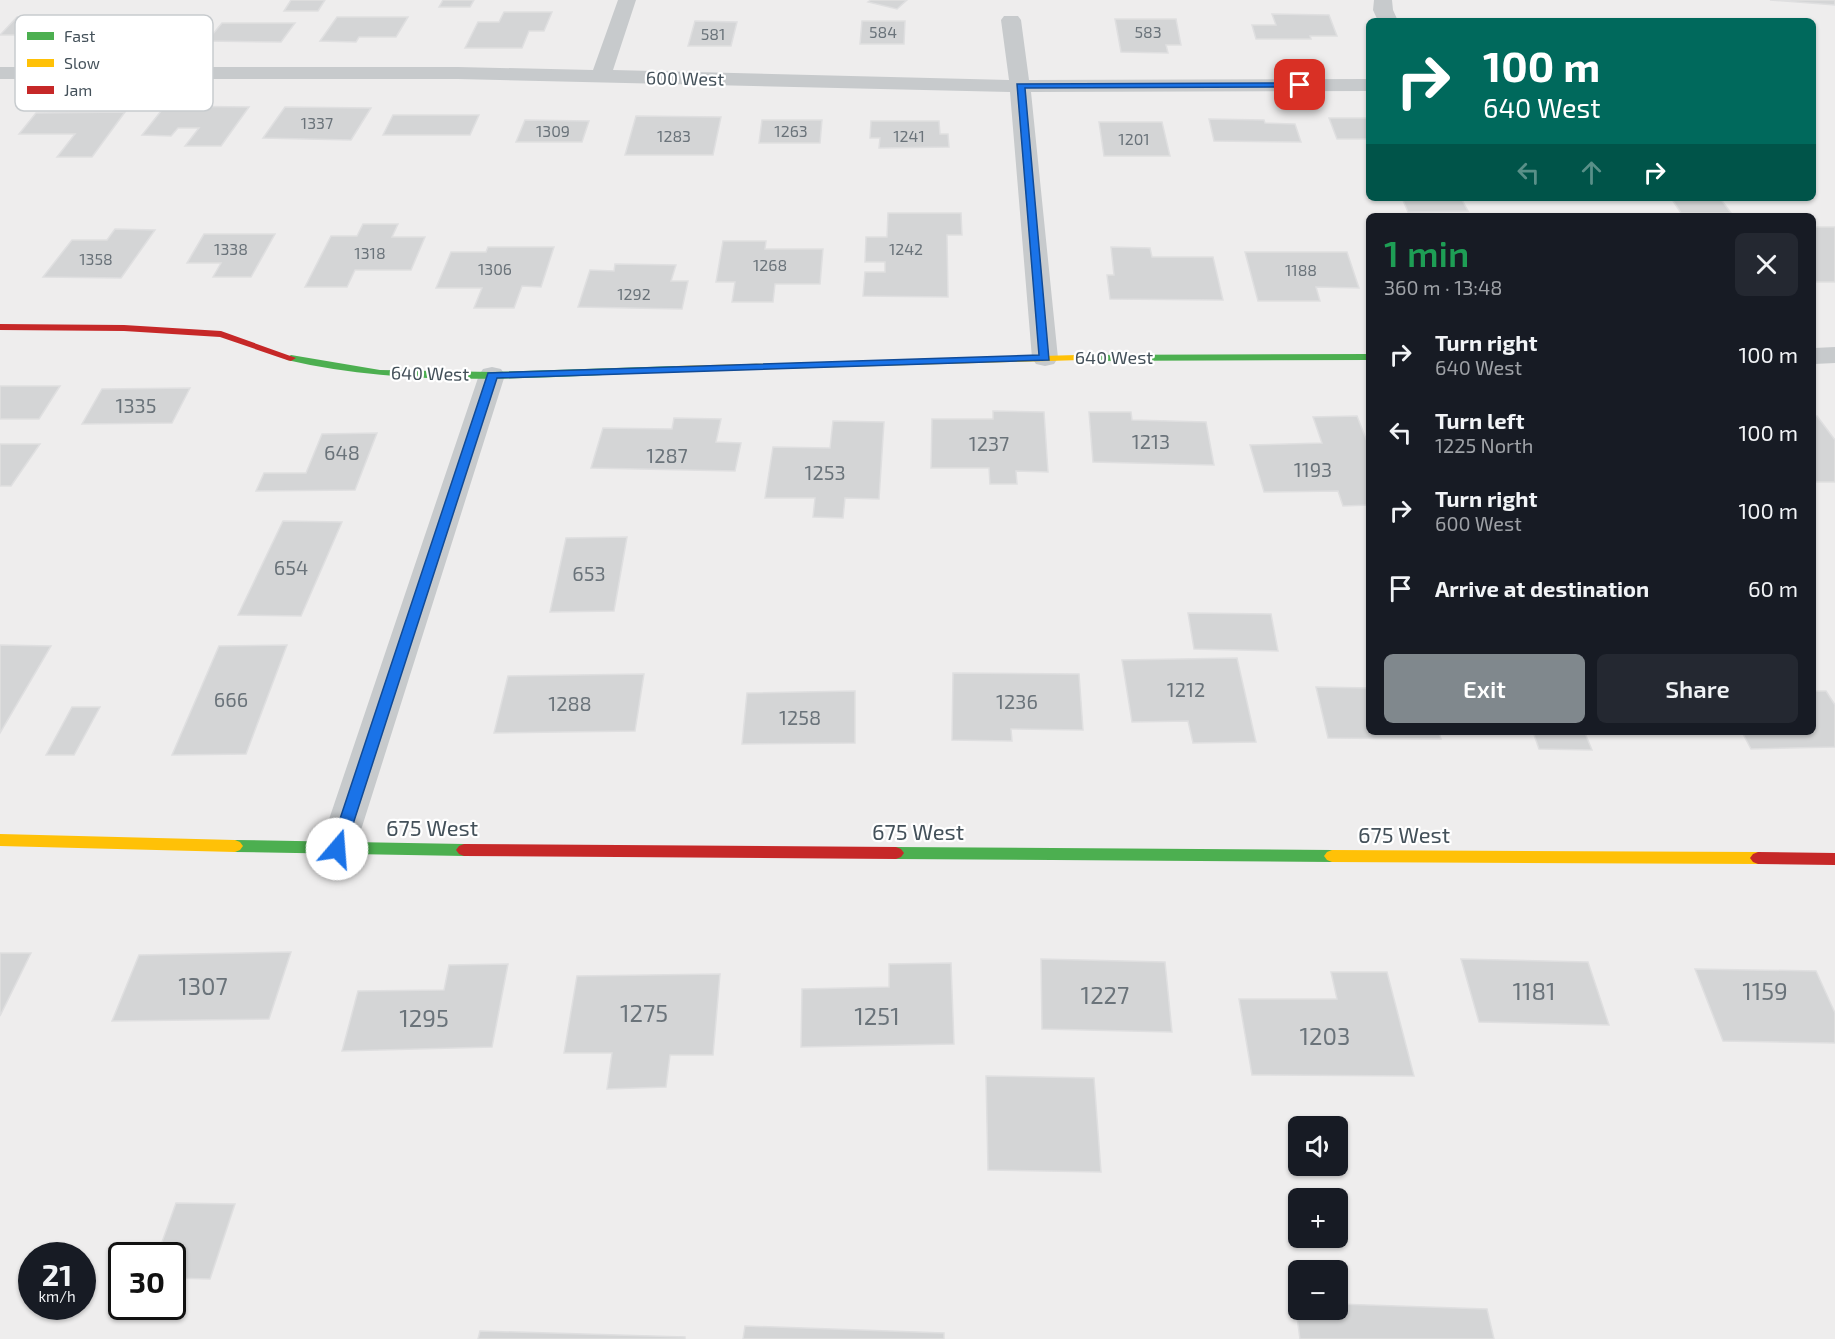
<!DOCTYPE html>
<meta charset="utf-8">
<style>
body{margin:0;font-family:"Exo 2",sans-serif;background:#242831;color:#f1f3f6;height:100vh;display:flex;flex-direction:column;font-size:22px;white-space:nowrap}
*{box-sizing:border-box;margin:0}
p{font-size:20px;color:#9ea1a6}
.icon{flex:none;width:33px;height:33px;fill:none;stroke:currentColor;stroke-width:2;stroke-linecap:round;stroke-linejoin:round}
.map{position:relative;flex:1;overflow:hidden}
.sheet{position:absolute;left:1366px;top:213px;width:450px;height:522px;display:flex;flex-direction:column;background:#171b24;border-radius:9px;box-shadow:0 2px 4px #0004}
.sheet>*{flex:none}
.top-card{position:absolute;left:1366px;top:18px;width:450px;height:183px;border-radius:9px;box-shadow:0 2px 4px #0004;background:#00695c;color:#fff;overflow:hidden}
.controls{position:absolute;left:1288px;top:1116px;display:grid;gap:12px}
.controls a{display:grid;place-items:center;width:60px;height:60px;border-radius:9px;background:#171b24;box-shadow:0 2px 4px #0004;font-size:30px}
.speed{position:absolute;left:18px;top:1242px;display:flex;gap:12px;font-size:30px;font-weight:700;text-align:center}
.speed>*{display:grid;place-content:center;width:78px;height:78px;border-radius:50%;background:#171b24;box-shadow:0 2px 4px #0004;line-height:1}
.speed small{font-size:15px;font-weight:400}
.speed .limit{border:3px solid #111;border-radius:9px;background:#fff;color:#111}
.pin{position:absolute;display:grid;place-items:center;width:51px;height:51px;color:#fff;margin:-26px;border-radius:12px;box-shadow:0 3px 9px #0006}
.me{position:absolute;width:66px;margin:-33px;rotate:18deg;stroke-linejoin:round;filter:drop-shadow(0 0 4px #0008)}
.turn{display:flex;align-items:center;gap:21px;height:126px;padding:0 18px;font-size:27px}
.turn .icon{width:78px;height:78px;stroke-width:2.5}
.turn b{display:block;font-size:42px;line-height:51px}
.lanes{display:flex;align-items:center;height:57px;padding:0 18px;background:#0003;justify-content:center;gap:30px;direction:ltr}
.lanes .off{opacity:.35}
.round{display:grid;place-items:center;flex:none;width:63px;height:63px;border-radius:9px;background:#242831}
.headline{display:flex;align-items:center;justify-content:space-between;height:102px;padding:0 18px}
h1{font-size:36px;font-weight:600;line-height:45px;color:#1e9e55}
.cta{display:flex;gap:12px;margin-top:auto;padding:12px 18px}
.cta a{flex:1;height:69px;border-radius:9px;background:#80888d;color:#fff;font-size:24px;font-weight:600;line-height:69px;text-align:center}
.cta a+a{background:#242831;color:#f1f3f6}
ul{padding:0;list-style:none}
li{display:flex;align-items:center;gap:18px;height:78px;padding:0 18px}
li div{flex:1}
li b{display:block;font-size:22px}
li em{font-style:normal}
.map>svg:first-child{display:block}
.building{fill:#d4d5d6;stroke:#dfdfe0;stroke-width:1.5}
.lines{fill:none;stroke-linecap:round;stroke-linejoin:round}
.street{fill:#c7cacc;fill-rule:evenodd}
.fast{fill:#4caf50;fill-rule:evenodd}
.slow{fill:#ffc107;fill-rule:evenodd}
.jam{fill:#c62828;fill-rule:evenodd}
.route{fill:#1a73e8;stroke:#114b97;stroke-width:1.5}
.labels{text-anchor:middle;stroke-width:4.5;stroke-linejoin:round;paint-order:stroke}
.far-number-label{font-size:16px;fill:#6a737a}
.far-street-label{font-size:18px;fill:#44515a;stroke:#fff}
.number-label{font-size:20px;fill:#6a737a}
.street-label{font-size:22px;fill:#44515a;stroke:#fff}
.near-number-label{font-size:24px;fill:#6a737a}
.key{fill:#fff;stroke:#c7cbce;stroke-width:1.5}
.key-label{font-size:16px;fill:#44515a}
</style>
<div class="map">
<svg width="1835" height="1339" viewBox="0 0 1835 1339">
<rect width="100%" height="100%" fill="#eeeded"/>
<!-- building -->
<path class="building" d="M291,0H325L318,11H284Z
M443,0H474L470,7H439Z
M871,0H907L897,9L868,2Z
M1770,0H1835V5Z
M504,12H552L544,31H529L522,48H465L478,22H499Z
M1272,14L1329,15L1337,36H1310L1311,39H1256L1252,25H1276Z
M17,17L86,18L63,42L24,41L31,35H0Z
M337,17H408L396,37H359L356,42L320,41Z
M1115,19H1176L1181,45H1166L1168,53L1121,52Z
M695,21L737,22L731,46H688Z
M862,21H905L904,44H860Z
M222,23H295L281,42L207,41Z
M165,106L249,107L221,146H185L199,128H178L171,136L142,135Z
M285,107L371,108L351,140L263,138Z
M125,112L92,157H57L75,134H19L36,113Z
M393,115H479L470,135H383Z
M636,116L721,117L713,155H625Z
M1329,118H1370V139H1337Z
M1209,119L1264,120L1265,123L1295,124L1301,142L1214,141Z
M525,120L589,121L582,142H516Z
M762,120H822L820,143H759Z
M871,121H939L940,134H948L949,147L879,148L880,138H870Z
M1099,122H1162L1170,156H1104Z
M1402,198H1461L1468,211L1408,212Z
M1671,198H1720L1731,213H1681Z
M888,213H961L962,235H947L948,297L863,296L865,272H885V262H865L866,237H887Z
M363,224H398L392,237H425L411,270H355L347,287H305L331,236H357Z
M1814,227H1835V282H1814Z
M115,229L155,230L121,278L43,277L72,240H107Z
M204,234H275L251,277H213L221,263H187Z
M723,241H766L765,249H823L820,284H775L773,302H732L735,282H716Z
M488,247H554L541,287L522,286L514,308H474L482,288H436L451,252H486Z
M1111,247L1150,248L1152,257H1213L1223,300L1110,299L1107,275H1114Z
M1245,252H1347L1359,288L1316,287L1320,301H1258Z
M615,264L676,265L671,281H688L682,309L578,307L590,270L614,271Z
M0,386H60L39,419H0Z
M190,388L172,423L82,424L102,389Z
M993,411L1044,412L1048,472L1016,471L1017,484H990L989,468H931L932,419H993Z
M1089,412H1131L1132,420L1206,422L1214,465L1093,462Z
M1357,416L1370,449V505L1343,506L1338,491L1264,492L1250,445L1322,443L1313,417Z
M1814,416H1817L1835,440V482H1814Z
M674,418L721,419L716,442L741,443L735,471L591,468L603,428L672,429Z
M833,421L884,422L879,499L845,498L843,518L813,517L815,498H765L773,447L830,448Z
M377,433L355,490L256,491L264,473H306L322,434Z
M0,444H40L11,486H0Z
M283,521L342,522L301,616L238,615Z
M627,537L614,611L550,612L566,538Z
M1188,613L1271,614L1278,651L1194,649Z
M0,645L51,646L0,733Z
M287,645L246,754L172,755L219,646Z
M1237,658L1256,742L1193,743L1188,721L1132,722L1122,660Z
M953,673L1079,674L1083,730L1011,729L1012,741L952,740Z
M644,674L635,731L494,733L508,676Z
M1316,687L1370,688V732H1439L1441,739L1328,738Z
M855,691V743L742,744L747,693Z
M1814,691H1826L1835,705V747L1751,749L1742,732H1814Z
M72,707H100L74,755H46Z
M1533,732H1647L1648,734L1585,733L1592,750L1539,749Z
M291,952L269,1019L112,1021L139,955Z
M0,953H31L0,1016Z
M1041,959L1165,962L1172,1032L1042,1029Z
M1461,959L1588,962L1609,1025L1479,1022Z
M951,963L954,1044L801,1047L802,989L889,987V964Z
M508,964L492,1047L342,1051L358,991L444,990L449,965Z
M1695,969L1816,971L1835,1013V1043L1723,1041Z
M1331,972H1387L1414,1076L1252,1075L1239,999H1337Z
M720,974L713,1055H670L666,1087L607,1089L612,1053H564L577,976Z
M986,1076L1094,1078L1101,1172L988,1170Z
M176,1203L235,1204L210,1279L172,1278V1256H157Z
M1295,1303H1299V1310H1338V1304L1487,1309L1494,1339H1300Z
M745,1326L944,1333V1339H743Z
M480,1331L685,1337V1339H478Z"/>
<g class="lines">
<!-- street -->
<path class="street" d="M618,0H636L613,70L1009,80L1001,20L1004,16H1018L1021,20L1029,80L1370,79V91L1031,92L1058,358L1054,364L1045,366L1036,364L1032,358L1010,92L458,79H0V67H458L593,70Z
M1374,0H1392L1393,10L1398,21H1378L1373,10Z
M1835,347V363L1814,364V348Z
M492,367L501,369L505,375L355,849L350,860L337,864L324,860L319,849L479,375L483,369Z"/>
<!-- fast -->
<path class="fast" d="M1370,354V360L1077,361L1072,358L1077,355Z
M291,355L380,370L492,372L676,366L681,369L676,372C547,376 414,390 287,360L286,358Z
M235,840L464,844L469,846L472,850L469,854L464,856L235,852L230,850L227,846L230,842Z
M896,847L1332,850L1337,852L1340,856L1337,860L1332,862L896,859L891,857L888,853L891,849Z"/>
<!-- slow -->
<path class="slow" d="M1077,355L1081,356V360L676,372L671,369L676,366Z
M0,834L235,840L240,842L243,846L240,850L235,852L0,846Z
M1332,850L1758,852L1763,854L1766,858L1763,862L1758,864L1332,862L1327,860L1324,856L1327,852Z"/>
<!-- jam -->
<path class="jam" d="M0,324L124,325L221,331L296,358L291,361L287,360L220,337L124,331L0,330Z
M464,844L896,847L901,849L904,853L901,857L896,859L464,856L459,854L456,850L459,846Z
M1758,852L1835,853V865L1758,864L1753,862L1750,858L1753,854Z"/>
</g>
<!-- route -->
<path class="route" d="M1300,83L1303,84V87L1025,88L1049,360L497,378L345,849L343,853L337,855L332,853L330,849L488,373L1039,355L1017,84Z"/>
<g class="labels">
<!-- far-number labels -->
<g class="far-number-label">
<text x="883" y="38">584</text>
<text x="1148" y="38">583</text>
<text x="713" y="40">581</text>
<text x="317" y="129">1337</text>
<text x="553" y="137">1309</text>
<text x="791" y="137">1263</text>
<text x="674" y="142">1283</text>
<text x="909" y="142">1241</text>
<text x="1134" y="145">1201</text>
<text x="231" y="255">1338</text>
<text x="906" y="255">1242</text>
<text x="370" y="259">1318</text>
<text x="96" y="265">1358</text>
<text x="770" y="271">1268</text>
<text x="495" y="275">1306</text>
<text x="1301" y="276">1188</text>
<text x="634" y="300">1292</text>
</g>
<!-- far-street labels -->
<g class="far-street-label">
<text transform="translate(685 79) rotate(1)" y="6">600 West</text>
<text x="1114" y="364">640 West</text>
<text transform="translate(430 374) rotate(1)" y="6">640 West</text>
</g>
<!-- number labels -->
<g class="number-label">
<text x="136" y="413">1335</text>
<text x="1151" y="449">1213</text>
<text x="989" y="451">1237</text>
<text x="342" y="460">648</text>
<text x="667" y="463">1287</text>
<text x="1313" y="477">1193</text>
<text x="825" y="480">1253</text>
<text x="291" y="575">654</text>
<text x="589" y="581">653</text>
<text x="1186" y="697">1212</text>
<text x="231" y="707">666</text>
<text x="1017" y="709">1236</text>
<text x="570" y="711">1288</text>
<text x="800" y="725">1258</text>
</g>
<!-- street labels -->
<g class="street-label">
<text x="432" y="836">675 West</text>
<text x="918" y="840">675 West</text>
<text x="1404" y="843">675 West</text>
</g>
<!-- near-number labels -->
<g class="near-number-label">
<text x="203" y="995">1307</text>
<text x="1534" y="1000">1181</text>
<text x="1765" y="1000">1159</text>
<text x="1105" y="1004">1227</text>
<text x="644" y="1022">1275</text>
<text x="877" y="1025">1251</text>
<text x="424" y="1027">1295</text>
<text x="1325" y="1045">1203</text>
</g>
</g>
<!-- legend -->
<rect x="15" y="15" width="198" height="96" rx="9" class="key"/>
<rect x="27" y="32" width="27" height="8" fill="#4caf50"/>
<rect x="27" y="59" width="27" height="8" fill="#ffc107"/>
<rect x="27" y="86" width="27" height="8" fill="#c62828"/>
<g class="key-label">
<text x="64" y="42">Fast</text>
<text x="64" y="69">Slow</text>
<text x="64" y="96">Jam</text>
</g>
</svg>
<div class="controls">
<a><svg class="icon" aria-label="sound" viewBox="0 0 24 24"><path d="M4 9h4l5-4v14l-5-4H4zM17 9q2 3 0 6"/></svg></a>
<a>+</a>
<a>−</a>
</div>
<div class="speed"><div>21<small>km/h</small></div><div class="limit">30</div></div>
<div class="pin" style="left:1300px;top:85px;background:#d93025"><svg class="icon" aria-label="arrive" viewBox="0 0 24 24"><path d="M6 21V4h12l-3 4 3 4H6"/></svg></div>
<svg class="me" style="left:337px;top:849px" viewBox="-20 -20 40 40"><circle r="19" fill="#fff"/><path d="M0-13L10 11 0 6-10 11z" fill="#1a73e8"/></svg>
<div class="top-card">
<div class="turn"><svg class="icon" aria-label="right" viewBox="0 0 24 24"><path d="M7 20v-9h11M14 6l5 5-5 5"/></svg><div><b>100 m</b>640 West</div></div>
<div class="lanes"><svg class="icon off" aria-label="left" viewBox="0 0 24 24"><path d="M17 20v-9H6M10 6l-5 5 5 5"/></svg><svg class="icon off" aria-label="ahead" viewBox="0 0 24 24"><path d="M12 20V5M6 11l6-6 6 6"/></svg><svg class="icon" aria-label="right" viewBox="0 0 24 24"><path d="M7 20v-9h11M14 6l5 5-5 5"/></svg></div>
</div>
<section class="sheet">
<div class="headline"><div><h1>1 min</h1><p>360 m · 13:48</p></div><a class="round"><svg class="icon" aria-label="close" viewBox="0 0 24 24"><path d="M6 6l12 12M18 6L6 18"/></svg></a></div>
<ul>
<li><svg class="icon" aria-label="right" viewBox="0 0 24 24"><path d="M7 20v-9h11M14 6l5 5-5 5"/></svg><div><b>Turn right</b><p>640 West</p></div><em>100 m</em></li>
<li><svg class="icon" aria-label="left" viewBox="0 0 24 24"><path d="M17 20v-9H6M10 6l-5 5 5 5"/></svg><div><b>Turn left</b><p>1225 North</p></div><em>100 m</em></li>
<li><svg class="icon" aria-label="right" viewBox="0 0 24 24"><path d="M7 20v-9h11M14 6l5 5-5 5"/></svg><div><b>Turn right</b><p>600 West</p></div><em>100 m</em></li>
<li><svg class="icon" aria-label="arrive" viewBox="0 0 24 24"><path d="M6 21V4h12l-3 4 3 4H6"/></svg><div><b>Arrive at destination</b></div><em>60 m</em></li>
</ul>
<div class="cta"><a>Exit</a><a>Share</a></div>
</section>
</div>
